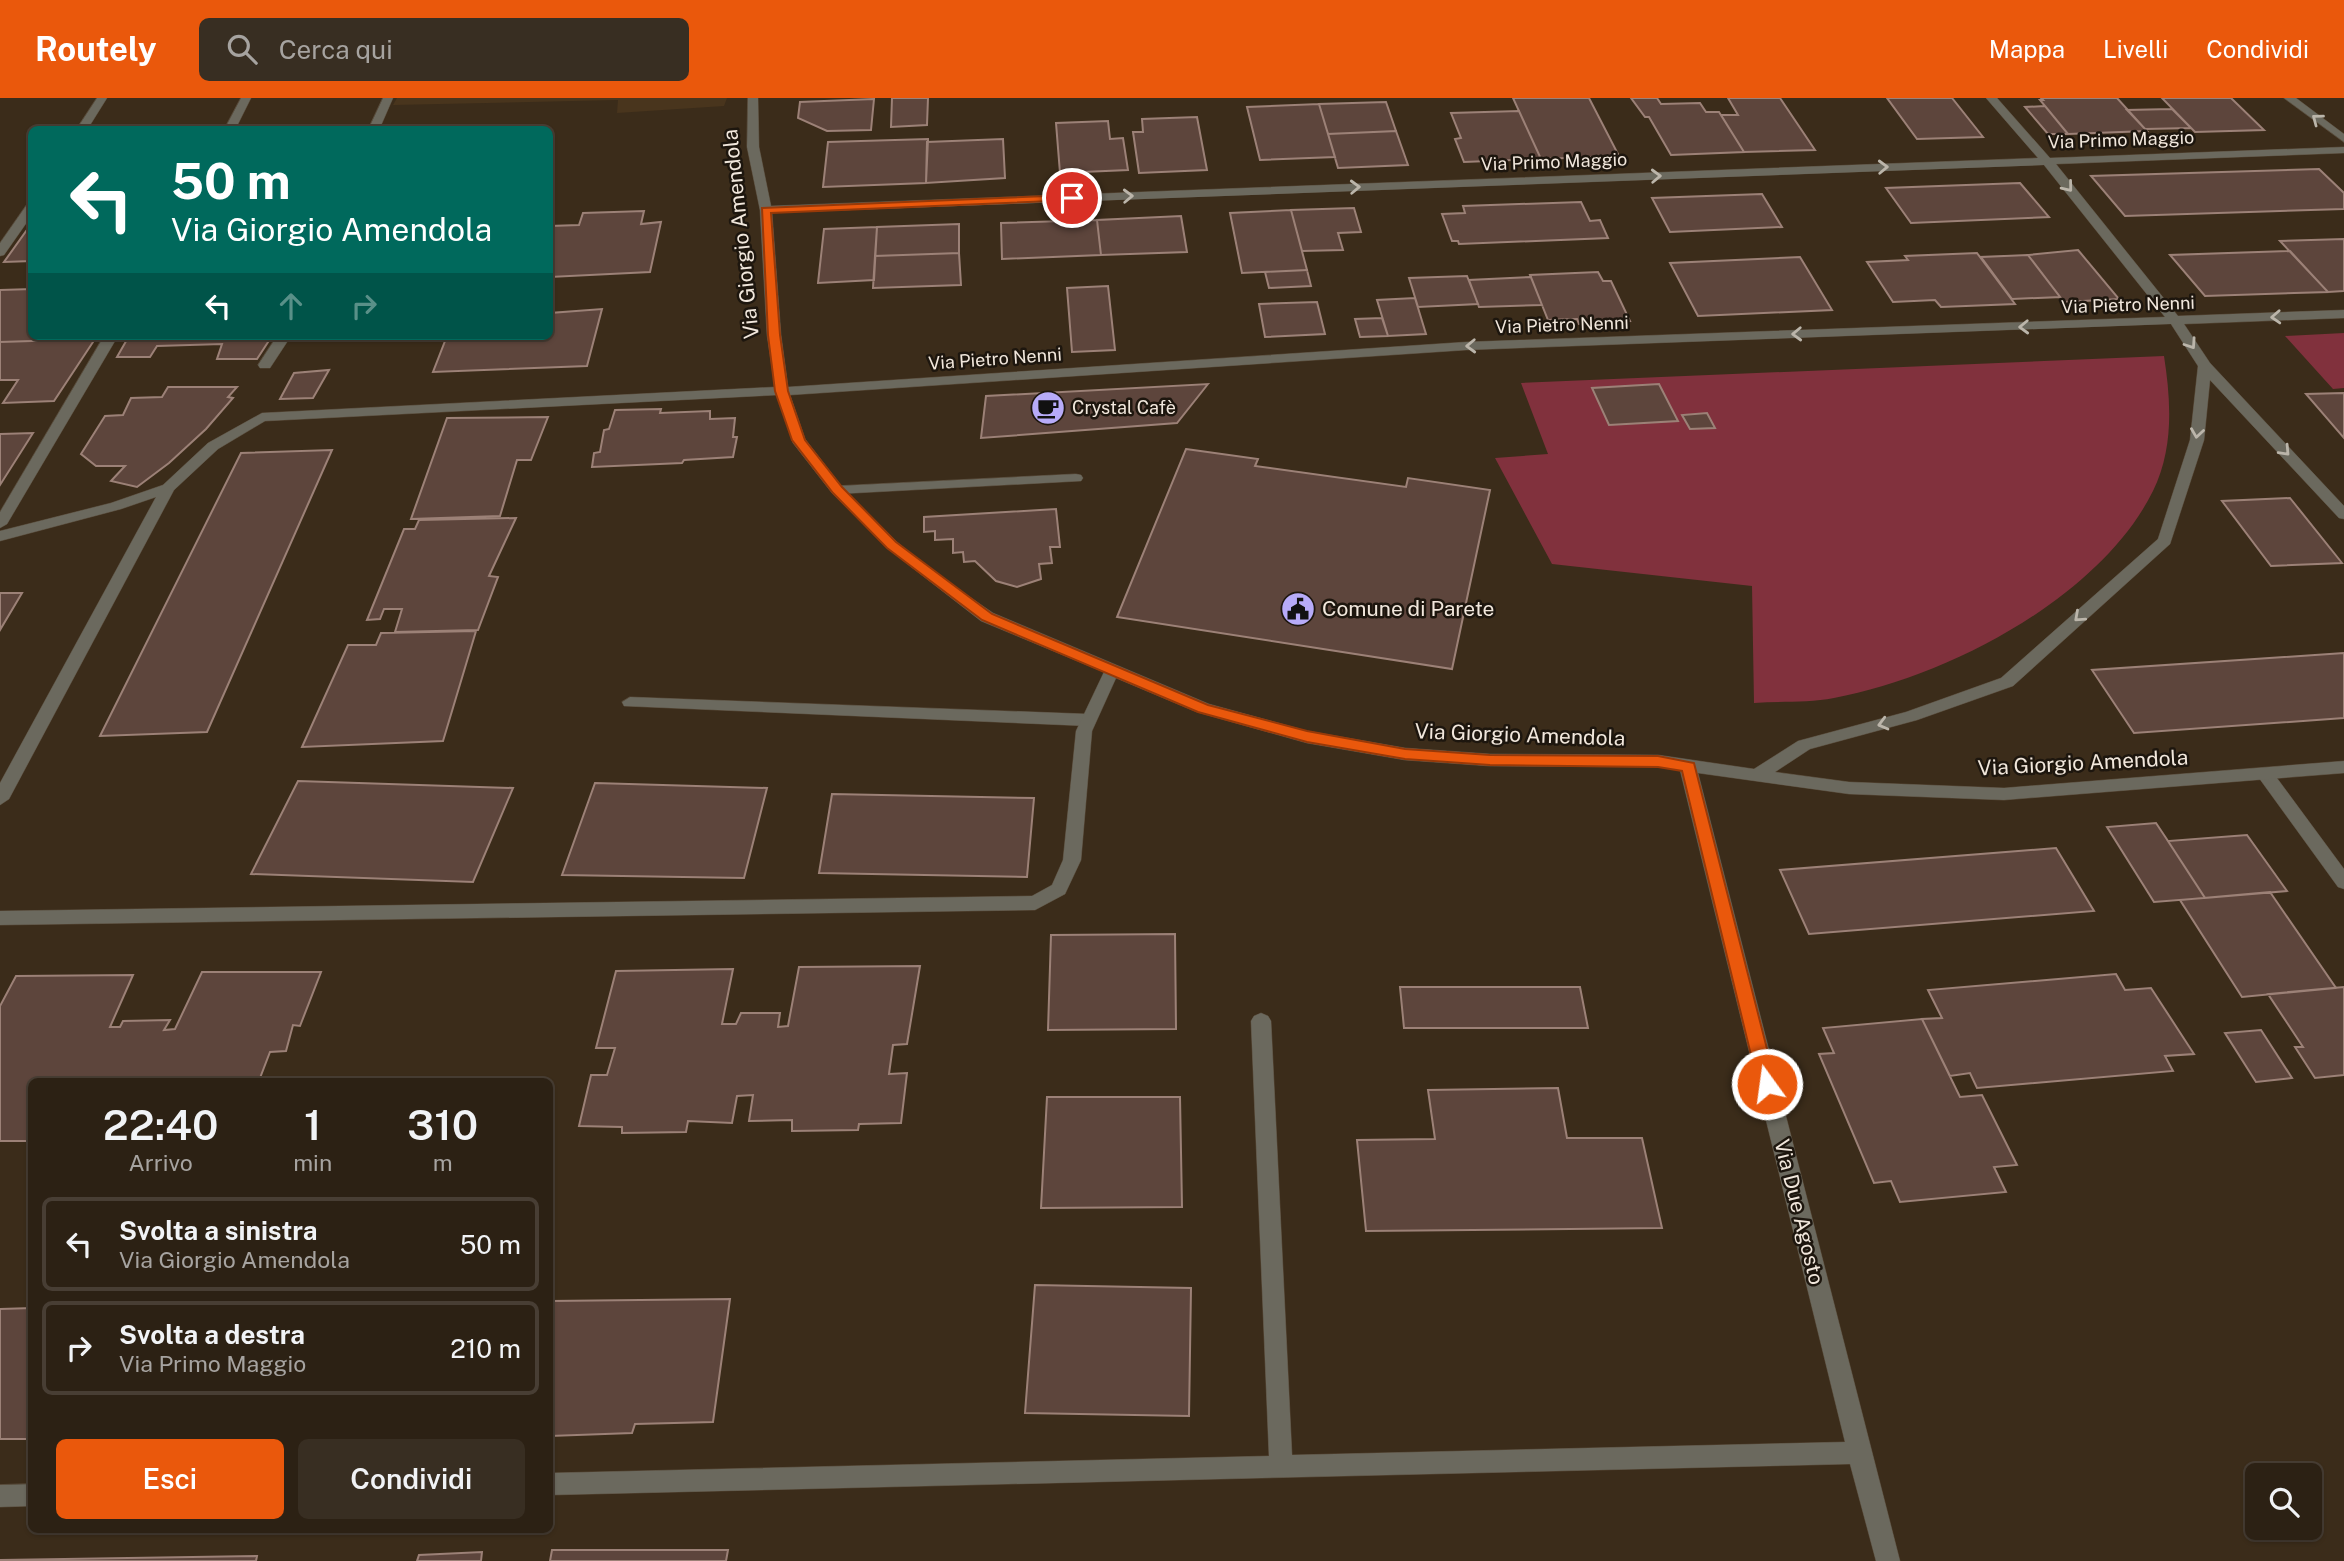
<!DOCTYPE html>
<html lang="it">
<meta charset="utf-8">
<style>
body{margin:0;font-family:"Public Sans",sans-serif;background:#382e22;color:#f1f3f6;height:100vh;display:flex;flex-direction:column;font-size:26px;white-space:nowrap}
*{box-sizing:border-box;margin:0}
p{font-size:23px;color:#a6a3a0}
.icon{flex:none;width:38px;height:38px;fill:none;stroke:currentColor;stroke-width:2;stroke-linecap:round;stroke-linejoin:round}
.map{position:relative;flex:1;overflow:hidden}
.sheet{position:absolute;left:28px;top:980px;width:525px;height:455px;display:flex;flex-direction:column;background:#2c2114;border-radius:10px;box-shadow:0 2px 5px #0004,0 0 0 2px #483e34}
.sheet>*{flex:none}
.guide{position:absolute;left:28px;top:28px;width:525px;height:214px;border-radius:10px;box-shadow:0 2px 5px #0004,0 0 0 2px #483e34;background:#00695c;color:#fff;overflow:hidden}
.controls{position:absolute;left:2245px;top:1365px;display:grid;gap:14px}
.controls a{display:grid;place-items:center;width:77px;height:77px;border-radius:10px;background:#2c2114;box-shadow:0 2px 5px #0004,0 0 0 2px #483e34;font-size:35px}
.pin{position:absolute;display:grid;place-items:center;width:60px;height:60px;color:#fff;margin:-30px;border:4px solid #fff;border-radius:50%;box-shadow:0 2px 7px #0007}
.me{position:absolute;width:77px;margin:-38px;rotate:346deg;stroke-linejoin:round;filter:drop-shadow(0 0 5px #0008)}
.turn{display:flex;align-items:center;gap:24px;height:147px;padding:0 28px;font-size:32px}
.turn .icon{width:91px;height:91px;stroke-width:2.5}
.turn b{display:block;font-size:49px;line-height:60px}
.lanes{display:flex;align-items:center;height:66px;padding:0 28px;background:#0003;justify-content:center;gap:35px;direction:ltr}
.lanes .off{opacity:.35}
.eta{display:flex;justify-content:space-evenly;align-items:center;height:119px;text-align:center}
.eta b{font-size:42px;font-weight:600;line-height:49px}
.primary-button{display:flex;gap:14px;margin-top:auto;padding:14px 28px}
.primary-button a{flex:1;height:80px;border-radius:10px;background:#ea580c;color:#fff;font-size:28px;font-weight:600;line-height:80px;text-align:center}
.primary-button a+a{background:#382e22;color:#f1f3f6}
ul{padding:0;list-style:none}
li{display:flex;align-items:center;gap:21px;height:94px;margin:0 14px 10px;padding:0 14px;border:4px solid #483e34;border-radius:10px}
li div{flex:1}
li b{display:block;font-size:26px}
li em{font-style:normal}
header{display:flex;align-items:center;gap:42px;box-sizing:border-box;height:98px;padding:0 35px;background:#ea580c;color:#fff}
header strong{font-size:33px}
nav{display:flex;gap:38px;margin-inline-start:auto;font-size:24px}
.search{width:490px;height:63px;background:#382e22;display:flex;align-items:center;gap:18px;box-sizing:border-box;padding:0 24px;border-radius:10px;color:#a6a3a0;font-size:26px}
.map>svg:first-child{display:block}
.built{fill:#49351d}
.green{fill:#81313d}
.building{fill:#5d453c;stroke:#9c8177;stroke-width:2}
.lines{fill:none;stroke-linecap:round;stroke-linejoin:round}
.lane-casing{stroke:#584a39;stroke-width:1}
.street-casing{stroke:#584a39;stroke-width:1}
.lane{fill:#6b695e;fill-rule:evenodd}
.street{fill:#6b695e;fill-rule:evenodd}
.oneway{stroke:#bbb5aa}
.route{fill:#ea580c;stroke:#983908;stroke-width:2}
.labels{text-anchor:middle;stroke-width:5;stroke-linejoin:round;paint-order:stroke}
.far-street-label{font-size:18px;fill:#f1e7dc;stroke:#1d160e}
.far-poi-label{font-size:18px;fill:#f1e7dc;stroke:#1d160e;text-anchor:start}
.street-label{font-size:21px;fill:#f1e7dc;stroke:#1d160e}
.poi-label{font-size:21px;fill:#f1e7dc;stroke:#1d160e;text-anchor:start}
</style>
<header>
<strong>Routely</strong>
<div class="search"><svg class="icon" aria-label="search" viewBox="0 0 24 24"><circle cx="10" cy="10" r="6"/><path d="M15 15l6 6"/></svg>Cerca qui</div>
<nav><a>Mappa</a><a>Livelli</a><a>Condividi</a></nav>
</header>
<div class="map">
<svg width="2344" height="1463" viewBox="0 0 2344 1463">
<rect width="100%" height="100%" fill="#3b2c1a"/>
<!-- built -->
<path class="built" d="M397,0H727L724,8L617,15L618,2L393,7Z"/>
<!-- green -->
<path class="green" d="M2344,235V290L2333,291L2285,238Z
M2164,258C2171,303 2174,350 2153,393C2100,500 1947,579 1834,600C1808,605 1780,603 1754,605L1752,488L1552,466L1495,360L1548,356L1521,285Z"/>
<!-- building -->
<path class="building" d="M892,0H928L927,27L891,29Z
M1513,0H1589L1619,58L1541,61Z
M1631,0H1657L1661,6L1700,5L1706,14H1719L1744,54L1671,57L1649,19H1645Z
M1728,0H1780L1815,52L1744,54L1721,17H1738Z
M1887,0H1952L1983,39L1917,41Z
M2041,0H2117L2147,33L2068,36L2040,2H2043Z
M2162,0H2231L2264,32L2195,34Z
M874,1L871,32L827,33L798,20L800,4Z
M1386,4L1396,33L1328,36L1319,6Z
M1319,6L1335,59L1260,62L1247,9Z
M2045,8L2068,36H2048L2025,9Z
M2172,11L2191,30L2145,31L2127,12Z
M1519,13L1541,61L1464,64L1455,41L1461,40L1451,15Z
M1197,19L1207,72L1139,75L1133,34H1143L1142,21Z
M1108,23L1110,41L1123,40L1128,72L1060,75L1056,25Z
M1396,33L1408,67L1338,70L1328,36Z
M928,41L926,85L823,89L828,44Z
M1003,41L1005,80L926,85L927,44Z
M2319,71L2344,95V111L2125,118L2091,78Z
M2020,85L2049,119L1911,125L1886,90Z
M1762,96L1782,129L1670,134L1652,100Z
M1581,104L1590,123L1600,122L1608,140L1459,146L1458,143H1452L1442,116L1465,115L1463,108Z
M1354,110L1361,134L1338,135L1343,152L1302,153L1291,112Z
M1291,112L1307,172L1242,175L1230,115Z
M644,113L641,126L661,124L650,174L550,179V128L579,127L583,115Z
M1181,118L1187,154L1101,157L1097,122Z
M1097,122L1101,157L1002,161L1001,125Z
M959,126V155L875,158L877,129Z
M29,129H32V163L4,164Z
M877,129L874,182L818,185L824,131Z
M2344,141V193L2328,194L2280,143Z
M2078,152L2119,201L2064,204L2028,157Z
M2290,153L2328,194L2205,198L2170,157Z
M959,155L961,187L873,190L875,158Z
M1977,155L2015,206L1941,209L1935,202L1893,204L1867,164L1908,162L1905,158Z
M2028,157L2060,199L2012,201L1981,159Z
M1800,159L1832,212L1698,218L1670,165Z
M1307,172L1311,188L1269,190L1265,174Z
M1598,174L1603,183H1611L1630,223L1579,226L1577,221L1548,222L1530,177Z
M1467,178L1478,206L1418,209L1409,180Z
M1531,179L1542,207L1479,209L1469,182Z
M1108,188L1115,252L1072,254L1067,190Z
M32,191V238H97L95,241L0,244V192Z
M1415,200L1426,236L1388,238L1377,202Z
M1317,204L1325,236L1265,239L1259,206Z
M602,211L587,268L433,274L447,238H550V215Z
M1382,220L1388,238L1360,239L1355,221Z
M129,238H272L257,261H217L222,246L157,248L150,259H117Z
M95,241L54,303L3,305L18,282H0V244Z
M329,272L313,300L280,301L294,275Z
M1208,286L1177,325L981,340L986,298Z
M1659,286L1678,323L1609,327L1592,290Z
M168,289H237L228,299L233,300L206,331L169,365L137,389L111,383L125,368H96L81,356L105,318L123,317L131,300L162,299Z
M2344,295V340L2306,296Z
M661,311L660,315L710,313V321L735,320L733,339H737L733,359L684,362L682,365L592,369L594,355L600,354L604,332L609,331L615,312Z
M1707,315L1715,330L1690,331L1682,317Z
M548,319L531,362H517L500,418L411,421L447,320Z
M33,335L0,387V336Z
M1186,351L1258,361L1255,368L1406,389L1408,380L1490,392L1452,571L1117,519Z
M332,352L207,634L100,638L241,355Z
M2290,400L2342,465L2271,468L2222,403Z
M1056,411L1060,449H1050L1052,465L1039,466L1041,481L1017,489L996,483L975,463L964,464L963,454L953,455V441L935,442V433L924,434V419Z
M516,420L489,478L498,479L478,532L395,534L402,511H384L380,521L367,522L404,431H415L419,422Z
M0,495H22L0,532Z
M476,533L443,643L302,649L348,547H376L381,535Z
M2344,555V620L2134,635L2092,572Z
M298,683L513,690L473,784L251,776Z
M595,685L767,690L744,780L562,777Z
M832,696L1034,700L1027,779L819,775Z
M2156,725L2168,743L2205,800L2154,804L2107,729Z
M2247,737L2287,793L2205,800L2168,743Z
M2056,750L2094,813L1809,836L1780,772Z
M2270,794L2336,890L2242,899L2180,802Z
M1175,836L1176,931L1048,932L1051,837Z
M920,868L907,946L893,947L889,976L907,975L901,1025L859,1026L858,1032L792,1033V1022L749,1023L753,997L737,998L732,1025L688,1023L686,1034L622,1035V1029L579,1028L591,977H607L615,950H596L616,873L733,871L722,926H736L741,915H780L778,929L788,928L799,869Z
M202,874H321L300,928L293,927L286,953L270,954L260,980L278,981L277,984H32V1043H0V908L16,878L133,877L110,929H120L123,923L170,922L164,932L175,931Z
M2116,876L2125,892L2151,890L2194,956L2165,958L2173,973L1977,990L1970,975L1950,978L1922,921L1942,920L1928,892Z
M1400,889H1580L1588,930H1404Z
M2344,889V977L2315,980L2295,949H2303L2268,896Z
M1922,921L1960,999L1982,997L2017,1067L1994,1069L2006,1094L1900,1104L1891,1083L1874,1085L1819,956L1834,955L1823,930Z
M2261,932L2292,980L2256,984L2225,935Z
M1558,990L1567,1040H1642L1662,1130L1366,1133L1357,1042L1435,1041L1428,992Z
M1047,999H1180L1182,1109L1041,1110Z
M1035,1187L1191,1190L1189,1318L1025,1315Z
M730,1201L713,1324L635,1326L632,1335L550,1338V1203Z
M32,1210V1341H0V1211Z
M552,1452H728L726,1463H550Z
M482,1454L481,1463H417L419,1457Z
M257,1458L256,1463H0V1462Z"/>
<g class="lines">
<!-- lane casing -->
<g class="lane-casing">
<path id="lane" d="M383,0H393L379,32H368Z
M277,238H291L270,270H260L258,267Z
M1076,376L1081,377L1083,380L1081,383L837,396L830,392L837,388Z
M630,599L1088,616L1096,622L1088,628L624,608L622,604Z
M2265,670L2271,672L2344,771V791L2338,789L2259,680L2256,676L2259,672Z"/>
</g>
<!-- street casing -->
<g class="street-casing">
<path id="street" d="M97,0H107L87,32H76Z
M241,0H251L235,32H224Z
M748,0H758L759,49L771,108L2038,60L1986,0H1997L2050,60L2344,49V55L2056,66L2178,218L2344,212V220L2184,226L2210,265L2344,408V421L2339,420L2210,282L2204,342L2170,446L2013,588L1917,622L1810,651L1775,674L1849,684L2004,690L2344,663V675L2004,702L1849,696L1698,675L1900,1463H1876L1850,1366L550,1397V1375L1269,1358L1251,923L1254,918L1261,915L1268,918L1271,923L1292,1357L1845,1344L1680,672L1658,669L1490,668L1405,662L1307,645L1197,614L1116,580L1092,633L1081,762L1065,796L1035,812L0,827V813L1032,798L1052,787L1063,762L1076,633L1104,574L981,523L887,450L832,395L793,345L777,297L265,323L218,351L174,392L9,701L0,707V685L156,399L121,411L0,443V433L111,405L163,387L208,345L262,315L775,289L767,237L760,112L747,49ZM2044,67L2165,219L1466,244L788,289L781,237L772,115ZM2171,226L2198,268L2190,342L2158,441L2001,580L1906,614L1798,643L1754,671L1658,657L1490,656L1405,650L1307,633L1209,606L993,515L932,473L897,444L842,389L805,341L790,297L1466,252Z
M2284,0H2296L2344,36V44Z
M28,105H32V117L4,157L0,158V145Z
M104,238H118L7,426L0,430V414Z
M32,1386V1408L0,1409V1387Z"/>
</g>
<!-- lane -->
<use href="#lane" class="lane"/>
<!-- street -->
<use href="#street" class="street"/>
</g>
<!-- one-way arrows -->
<defs><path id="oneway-chevron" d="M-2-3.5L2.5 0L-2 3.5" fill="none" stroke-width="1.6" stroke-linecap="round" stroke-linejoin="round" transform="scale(1.75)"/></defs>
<g class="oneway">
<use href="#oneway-chevron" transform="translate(2317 21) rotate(-143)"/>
<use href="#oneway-chevron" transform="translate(1883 69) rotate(-2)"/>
<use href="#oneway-chevron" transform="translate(1656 78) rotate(-2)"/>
<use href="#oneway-chevron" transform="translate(1355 89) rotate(-2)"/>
<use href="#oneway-chevron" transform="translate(2068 89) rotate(51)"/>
<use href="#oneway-chevron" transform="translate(1128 98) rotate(-2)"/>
<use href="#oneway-chevron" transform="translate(2276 219) rotate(177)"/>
<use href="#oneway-chevron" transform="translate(2024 229) rotate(178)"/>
<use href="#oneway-chevron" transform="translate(1797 236) rotate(178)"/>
<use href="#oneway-chevron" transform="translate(2191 246) rotate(56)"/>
<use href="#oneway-chevron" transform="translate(1471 248) rotate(178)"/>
<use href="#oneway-chevron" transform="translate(2197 335) rotate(98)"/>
<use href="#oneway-chevron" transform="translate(2285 353) rotate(47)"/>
<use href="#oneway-chevron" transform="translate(2079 519) rotate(138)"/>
<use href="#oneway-chevron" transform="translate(1883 626) rotate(165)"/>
</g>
<!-- route -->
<path class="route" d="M1072,97L1077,100L1076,102L771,115L780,237L788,293L805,342L842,389L896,444L992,516L1208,607L1307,633L1405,651L1490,657L1658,658L1694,665L1776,986L1773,991L1767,993L1760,991L1758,986L1682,673L1658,669L1490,667L1405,661L1307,644L1198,614L982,522L887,450L833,395L792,342L775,293L768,237L762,110Z"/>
<!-- icons -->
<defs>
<g id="cafe-disc" transform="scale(1.75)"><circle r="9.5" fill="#b7abf8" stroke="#1d160e"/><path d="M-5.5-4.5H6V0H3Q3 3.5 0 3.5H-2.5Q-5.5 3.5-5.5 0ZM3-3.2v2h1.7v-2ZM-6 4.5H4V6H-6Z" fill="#111"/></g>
<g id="civic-disc" transform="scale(1.75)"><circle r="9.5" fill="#b7abf8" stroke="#1d160e"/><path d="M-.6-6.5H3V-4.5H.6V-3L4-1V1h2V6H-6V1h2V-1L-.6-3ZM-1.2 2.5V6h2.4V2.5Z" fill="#111"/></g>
</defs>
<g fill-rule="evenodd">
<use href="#cafe-disc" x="1048" y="310"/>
<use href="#civic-disc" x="1298" y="511"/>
</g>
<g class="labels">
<!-- far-street labels -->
<g class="far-street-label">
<text transform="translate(2121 42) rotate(-2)" y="6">Via Primo Maggio</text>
<text transform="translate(1554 64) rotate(-2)" y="6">Via Primo Maggio</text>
<text transform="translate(2128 207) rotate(-2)" y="6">Via Pietro Nenni</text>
<text transform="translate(1562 227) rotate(-2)" y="6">Via Pietro Nenni</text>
<text transform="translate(995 261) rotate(-4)" y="6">Via Pietro Nenni</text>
</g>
<!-- far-poi labels -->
<g class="far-poi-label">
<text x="1072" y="316">Crystal Cafè</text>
</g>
<!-- street labels -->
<g class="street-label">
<text transform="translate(741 136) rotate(-96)" y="7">Via Giorgio Amendola</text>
<text transform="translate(1520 637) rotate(2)" y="7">Via Giorgio Amendola</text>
<text transform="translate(2083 665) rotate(-3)" y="7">Via Giorgio Amendola</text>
<text transform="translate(1799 1114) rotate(76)" y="7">Via Due Agosto</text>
</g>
<!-- poi labels -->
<g class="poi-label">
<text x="1322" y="518">Comune di Parete</text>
</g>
</g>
</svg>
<div class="controls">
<a><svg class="icon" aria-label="search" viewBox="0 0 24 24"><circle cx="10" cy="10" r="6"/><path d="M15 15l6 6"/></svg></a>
</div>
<div class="pin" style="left:1072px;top:100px;background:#d93025"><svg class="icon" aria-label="arrive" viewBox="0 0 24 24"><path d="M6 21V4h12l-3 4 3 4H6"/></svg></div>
<svg class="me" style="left:1767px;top:986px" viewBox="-20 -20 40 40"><circle r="17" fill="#ea580c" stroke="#fff" stroke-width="3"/><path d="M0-11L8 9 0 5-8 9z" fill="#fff"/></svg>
<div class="guide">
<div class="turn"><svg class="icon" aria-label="left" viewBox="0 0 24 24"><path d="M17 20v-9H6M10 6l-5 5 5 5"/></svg><div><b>50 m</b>Via Giorgio Amendola</div></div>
<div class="lanes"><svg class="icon" aria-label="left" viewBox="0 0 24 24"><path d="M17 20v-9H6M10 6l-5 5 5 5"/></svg><svg class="icon off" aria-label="ahead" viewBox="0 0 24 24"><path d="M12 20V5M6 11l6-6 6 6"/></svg><svg class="icon off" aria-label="right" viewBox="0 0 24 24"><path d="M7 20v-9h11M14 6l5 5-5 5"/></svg></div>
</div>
<section class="sheet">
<div class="eta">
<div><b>22:40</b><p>Arrivo</p></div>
<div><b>1</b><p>min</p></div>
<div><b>310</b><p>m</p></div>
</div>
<ul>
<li><svg class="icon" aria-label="left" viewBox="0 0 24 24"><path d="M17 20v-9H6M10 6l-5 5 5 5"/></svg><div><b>Svolta a sinistra</b><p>Via Giorgio Amendola</p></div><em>50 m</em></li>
<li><svg class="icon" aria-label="right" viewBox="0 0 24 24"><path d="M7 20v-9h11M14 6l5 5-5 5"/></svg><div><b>Svolta a destra</b><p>Via Primo Maggio</p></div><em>210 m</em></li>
</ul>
<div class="primary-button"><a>Esci</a><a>Condividi</a></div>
</section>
</div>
